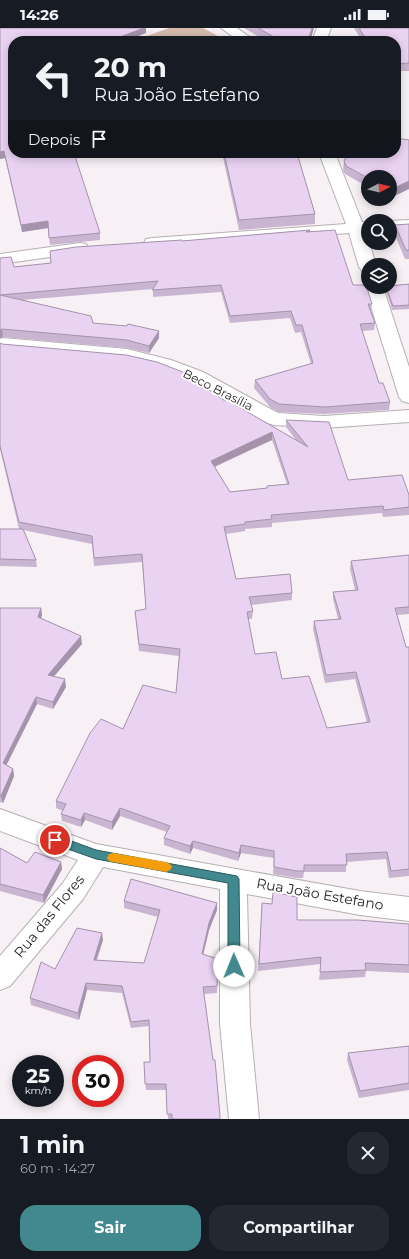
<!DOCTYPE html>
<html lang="pt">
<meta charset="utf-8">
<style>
body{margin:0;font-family:Montserrat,sans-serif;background:#242831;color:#f1f3f6;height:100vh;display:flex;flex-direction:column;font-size:15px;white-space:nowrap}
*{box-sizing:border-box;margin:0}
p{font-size:13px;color:#9ea1a6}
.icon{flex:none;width:22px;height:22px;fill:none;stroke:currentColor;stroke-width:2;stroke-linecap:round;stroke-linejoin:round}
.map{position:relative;height:1091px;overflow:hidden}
.details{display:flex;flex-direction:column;background:#171b24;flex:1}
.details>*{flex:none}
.hud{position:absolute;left:8px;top:8px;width:393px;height:122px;border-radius:16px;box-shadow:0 2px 10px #0003;background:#171b24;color:#f1f3f6;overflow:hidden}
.needle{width:26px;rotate:83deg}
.controls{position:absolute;left:361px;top:142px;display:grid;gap:8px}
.controls a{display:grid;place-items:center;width:36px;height:36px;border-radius:50%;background:#171b24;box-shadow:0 2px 10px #0003;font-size:20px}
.speed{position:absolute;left:12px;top:1027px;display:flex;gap:8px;font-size:20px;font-weight:700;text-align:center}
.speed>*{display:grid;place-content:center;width:52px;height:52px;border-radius:50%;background:#171b24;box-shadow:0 2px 10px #0003;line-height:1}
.speed small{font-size:10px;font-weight:400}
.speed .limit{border:6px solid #d22;background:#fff;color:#111}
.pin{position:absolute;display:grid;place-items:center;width:34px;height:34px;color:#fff;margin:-17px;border:2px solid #fff;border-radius:50%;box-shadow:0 1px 4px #0007}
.me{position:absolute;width:44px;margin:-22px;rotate:359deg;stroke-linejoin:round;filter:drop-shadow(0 0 3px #0008)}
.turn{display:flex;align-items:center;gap:14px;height:84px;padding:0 20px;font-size:18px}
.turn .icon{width:52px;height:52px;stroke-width:2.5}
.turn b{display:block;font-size:28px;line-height:34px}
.then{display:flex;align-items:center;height:38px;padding:0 20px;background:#0003;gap:8px;font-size:15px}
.round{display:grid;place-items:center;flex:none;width:42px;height:42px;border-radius:16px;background:#242831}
.headline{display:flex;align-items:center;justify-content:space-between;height:68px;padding:0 20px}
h1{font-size:24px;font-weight:700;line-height:30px}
.cta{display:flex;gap:8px;margin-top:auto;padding:8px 20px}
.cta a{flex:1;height:46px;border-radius:16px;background:#41898e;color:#fff;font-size:16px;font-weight:700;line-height:46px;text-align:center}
.cta a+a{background:#242831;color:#f1f3f6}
.status{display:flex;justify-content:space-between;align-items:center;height:28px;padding:0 20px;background:#171b24;direction:ltr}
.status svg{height:11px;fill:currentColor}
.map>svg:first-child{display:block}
.green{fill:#d5b9ad}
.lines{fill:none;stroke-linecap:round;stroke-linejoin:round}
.minor-casing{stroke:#b6b0b3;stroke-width:2}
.minor{fill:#fff;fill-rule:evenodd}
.wall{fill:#c9b5d1;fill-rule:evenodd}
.shaded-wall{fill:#a493aa}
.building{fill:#ead2f3;stroke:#a493aa;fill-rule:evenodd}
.route{fill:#41898e;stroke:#2a595c}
.slow{fill:#f59e0b}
.labels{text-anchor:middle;stroke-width:4;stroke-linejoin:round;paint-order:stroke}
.street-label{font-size:12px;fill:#282627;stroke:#fff}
.near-street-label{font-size:14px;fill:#282627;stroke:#fff}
</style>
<div class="status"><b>14:26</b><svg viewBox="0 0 49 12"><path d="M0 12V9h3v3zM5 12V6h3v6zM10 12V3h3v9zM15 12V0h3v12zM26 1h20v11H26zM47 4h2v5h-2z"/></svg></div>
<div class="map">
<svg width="409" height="1091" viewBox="0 0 409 1091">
<rect width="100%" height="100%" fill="#f7f0f4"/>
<!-- green -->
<path class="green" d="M169,0H203L227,13H133Z"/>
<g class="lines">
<!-- minor casing -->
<g class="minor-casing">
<path id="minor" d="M221,0H237L255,13H239Z
M317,0H331L326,13H312Z
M319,125H335L362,194H368V204H366L376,237H368V244L362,243L359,239L349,205L152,220L146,219L144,215L146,211L152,210L346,196Z
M409,192V202L390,203V193Z
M80,215L86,216L88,220L86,224L0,236V226Z
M368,255V259H383L409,339V375L402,373L399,369L365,259Z
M3,310L127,321L171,332L203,344L278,385L324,388L409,382V394L324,400L274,397L267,395L189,352L158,340L127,333L3,322L0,321V311Z
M0,781L96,816L360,863L409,869V893L360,887L247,866L250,996L259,1091H229L220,996V861L103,839L83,871L10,958L0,962V928L63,855L78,832L0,803Z"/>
</g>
<!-- minor -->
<use href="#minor" class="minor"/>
</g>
<!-- wall -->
<path class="wall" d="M0,0L146,5L13,13L100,205V212L50,217L48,200L22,204L5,130L0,131Z
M244,0H314L310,13H266Z
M354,0H409V43H396V13H362Z
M396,110L409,112V161L390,170V149H368V159L345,146L343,142L344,133L348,125H396Z
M222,125H297L315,186V196L239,202Z
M409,196V231H405L394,205L395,197Z
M310,202V204L353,257L372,276L371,284L375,295L374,302L362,303L379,355L390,374L389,382L324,386L278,384L270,379L254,360L255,352L311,336L301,304L295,305L290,290L230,295L221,264L153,269V261L22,272L93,295L159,310L149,325L127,320L3,309L0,310V230L14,239L51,235L182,213Z
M409,256V281L392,282L386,262V259Z
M0,315L2,316L225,373L296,412L286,399V392L348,452L409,467V487L383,489L382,485L272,495V499L245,501V503L226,506L236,551L292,565V572L251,577L253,583L252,591H248L255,626L282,651L327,700L367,695L355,651L325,655L313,601L314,593L338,591L333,571V564L355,562L350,541L351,533L409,527V586L397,587L406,619H409V848L389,850L386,831L346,834V844H304L303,850H297L273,846L274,830L241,825L238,833L193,820L190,826L164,817V810L167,804L120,788L112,802L85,792L81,799L62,793L61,786L63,783L56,780V773L123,701L176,665L179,628L139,623L135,583L146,582L142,534L94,538L92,516L23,502L36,532L37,539L0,538V501H19L0,421ZM272,412L287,456L267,460L230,464L215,439Z
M0,580H41L42,587L41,590L82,616L54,648L66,659L53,681L37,676L6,737L13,741L14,748L3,775L0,774Z
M0,820L27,835L61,834L62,841L44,875L0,863Z
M124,873L217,882L209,902L203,926L218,931L217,965L204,966L220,1091H168L167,1062H146L144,1034H150L149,998L131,1000L122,965L87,962L79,992L31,977L30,970L55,941L103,912L97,932L144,935L158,889L124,880Z
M262,875L297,892L409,896V945L366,943L365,949L319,952L321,936L258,943Z
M409,1018V1062L359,1070L347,1032L348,1025Z"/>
<!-- shaded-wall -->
<path class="shaded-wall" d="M144,0H146V5L126,13H109Z
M312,0H314L310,13H308Z
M4,123L5,130L0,131V124Z
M409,153V161L390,170V162Z
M48,193V200L22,204L21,197Z
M2,301L3,309L0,310V302Z
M159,303V310L149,325V318Z
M272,404V412L211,440V433Z
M41,580L42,587L39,596L38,589Z
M81,608L82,616L49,654L48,647Z
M65,651L66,659L53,681V674Z
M36,669L37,676L4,742L3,735Z
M13,741L14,748L3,775L1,768Z
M120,780V788L112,802V794Z
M84,785L85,792L81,799V792Z
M193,813V820L190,826V818Z
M241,817V825L238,833L239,825Z
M61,834L62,841L44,875L43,867Z
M217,875V882L209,902L202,932V926L209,895Z
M102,905L103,912L94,938V932Z
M86,955L87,962L79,992L78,985Z"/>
<!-- building -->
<path class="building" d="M0,0H144L109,13H13V125H74L100,205L49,210L48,193L21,197L4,123L0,124Z
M258,0H312L308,13H281Z
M359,0H409V35L396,36V13H367Z
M396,110L409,112V153L390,162V149H368V150L346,138L344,133L348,125H396Z
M224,125H297L315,186L239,192Z
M409,196V222H406L395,197Z
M310,202L306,204L335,202L353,257H366L372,276H368L375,295L360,296L379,355H383L390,374L325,379L279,376L270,371L255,352L313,335L302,297H296L291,283L230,288L221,257L152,262L158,253L0,267V230L11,229L14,239L51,235L50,223L76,219L182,212V213Z
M409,256V277L393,278L386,259H390V258Z
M0,267L91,288L93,295L127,298L128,296L159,303L149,318L127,312L2,301L0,302Z
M0,315L2,316L126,327L157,334L188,346L225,373L227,372L308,419L286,392L329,394L348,452L402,447L409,467V479L384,482L383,478L271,487L272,491L245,494V496L224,499L236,551L290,546L292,565L249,569L253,583L247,584L255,626L276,624L282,651L309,648L327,700L370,694L356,644L326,647L314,593L341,591L333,564L358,562L351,533L409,527V579L395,580L406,619H409V841L391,843L387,824L346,826L347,837H304V843H297L274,839V823L241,817L239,825L193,813L190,818L164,810L170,798L120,780L112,794L84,785L81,792L61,786L66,776L56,773L90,705L101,691L123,701L143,657L176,665L180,621L139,616L135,583L146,581L142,526L94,530L92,508L19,494L0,418ZM272,404L289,456L267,458V460L230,464L211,433Z
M0,501H23L36,532L0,531Z
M0,580H41L38,589L81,608L48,647L65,651L53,674L36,669L3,735L13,741L1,768H0Z
M0,820L27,835L35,824L61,834L43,867L0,856Z
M131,851L217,875L209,895L202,926L218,931L217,958L203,959L213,1032H215L220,1088V1091H172V1086H167L166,1056H145L144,1034H150L149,992L131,994L122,958L86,955L78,985L30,970L41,934L55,941L77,900L102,905L94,932L144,935L160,882L124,873Z
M273,864L297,869V892H357L409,896V937L365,935L366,942L320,944L321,929L259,936L262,875L272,876Z
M409,1018V1055L360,1063L348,1025Z"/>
<!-- route -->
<path class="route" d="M55,807L96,822L237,848L239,851L240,938L238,942L234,943L230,942L228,938V855L96,831L51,815L50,812L51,809Z"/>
<!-- slow -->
<path class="slow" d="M113,825L166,834L170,836L172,839L170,842L166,844L113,834L109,833L107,830L109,826Z"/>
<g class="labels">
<!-- street labels -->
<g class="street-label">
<text transform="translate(218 362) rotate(27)" y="4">Beco Brasília</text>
</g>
<!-- near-street labels -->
<g class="near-street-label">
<text transform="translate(320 866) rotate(10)" y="5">Rua João Estefano</text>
<text transform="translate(49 888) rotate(-51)" y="5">Rua das Flores</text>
</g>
</g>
</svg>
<div class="controls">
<a><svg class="needle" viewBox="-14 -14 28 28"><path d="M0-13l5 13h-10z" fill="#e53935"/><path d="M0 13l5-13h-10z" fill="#9ea1a6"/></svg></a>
<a><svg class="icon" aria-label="search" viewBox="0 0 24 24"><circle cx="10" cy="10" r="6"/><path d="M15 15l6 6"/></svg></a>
<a><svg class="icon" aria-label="layers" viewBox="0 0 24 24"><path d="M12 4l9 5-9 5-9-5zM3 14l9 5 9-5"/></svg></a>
</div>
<div class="speed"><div>25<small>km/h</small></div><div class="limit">30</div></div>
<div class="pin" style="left:55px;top:812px;background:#d93025"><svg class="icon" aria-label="arrive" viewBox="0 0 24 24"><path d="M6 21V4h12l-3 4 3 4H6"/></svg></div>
<svg class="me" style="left:234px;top:938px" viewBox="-20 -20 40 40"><circle r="19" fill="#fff"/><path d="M0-13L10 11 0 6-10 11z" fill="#41898e"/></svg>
<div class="hud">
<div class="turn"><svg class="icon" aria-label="left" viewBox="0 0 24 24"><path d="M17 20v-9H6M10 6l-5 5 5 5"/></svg><div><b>20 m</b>Rua João Estefano</div></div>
<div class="then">Depois<svg class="icon" aria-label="arrive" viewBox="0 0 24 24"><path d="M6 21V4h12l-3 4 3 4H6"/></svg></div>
</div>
</div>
<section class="details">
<div class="headline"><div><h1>1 min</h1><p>60 m · 14:27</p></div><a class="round"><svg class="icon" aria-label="close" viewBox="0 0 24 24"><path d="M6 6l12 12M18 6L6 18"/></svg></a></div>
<div class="cta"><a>Sair</a><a>Compartilhar</a></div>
</section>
